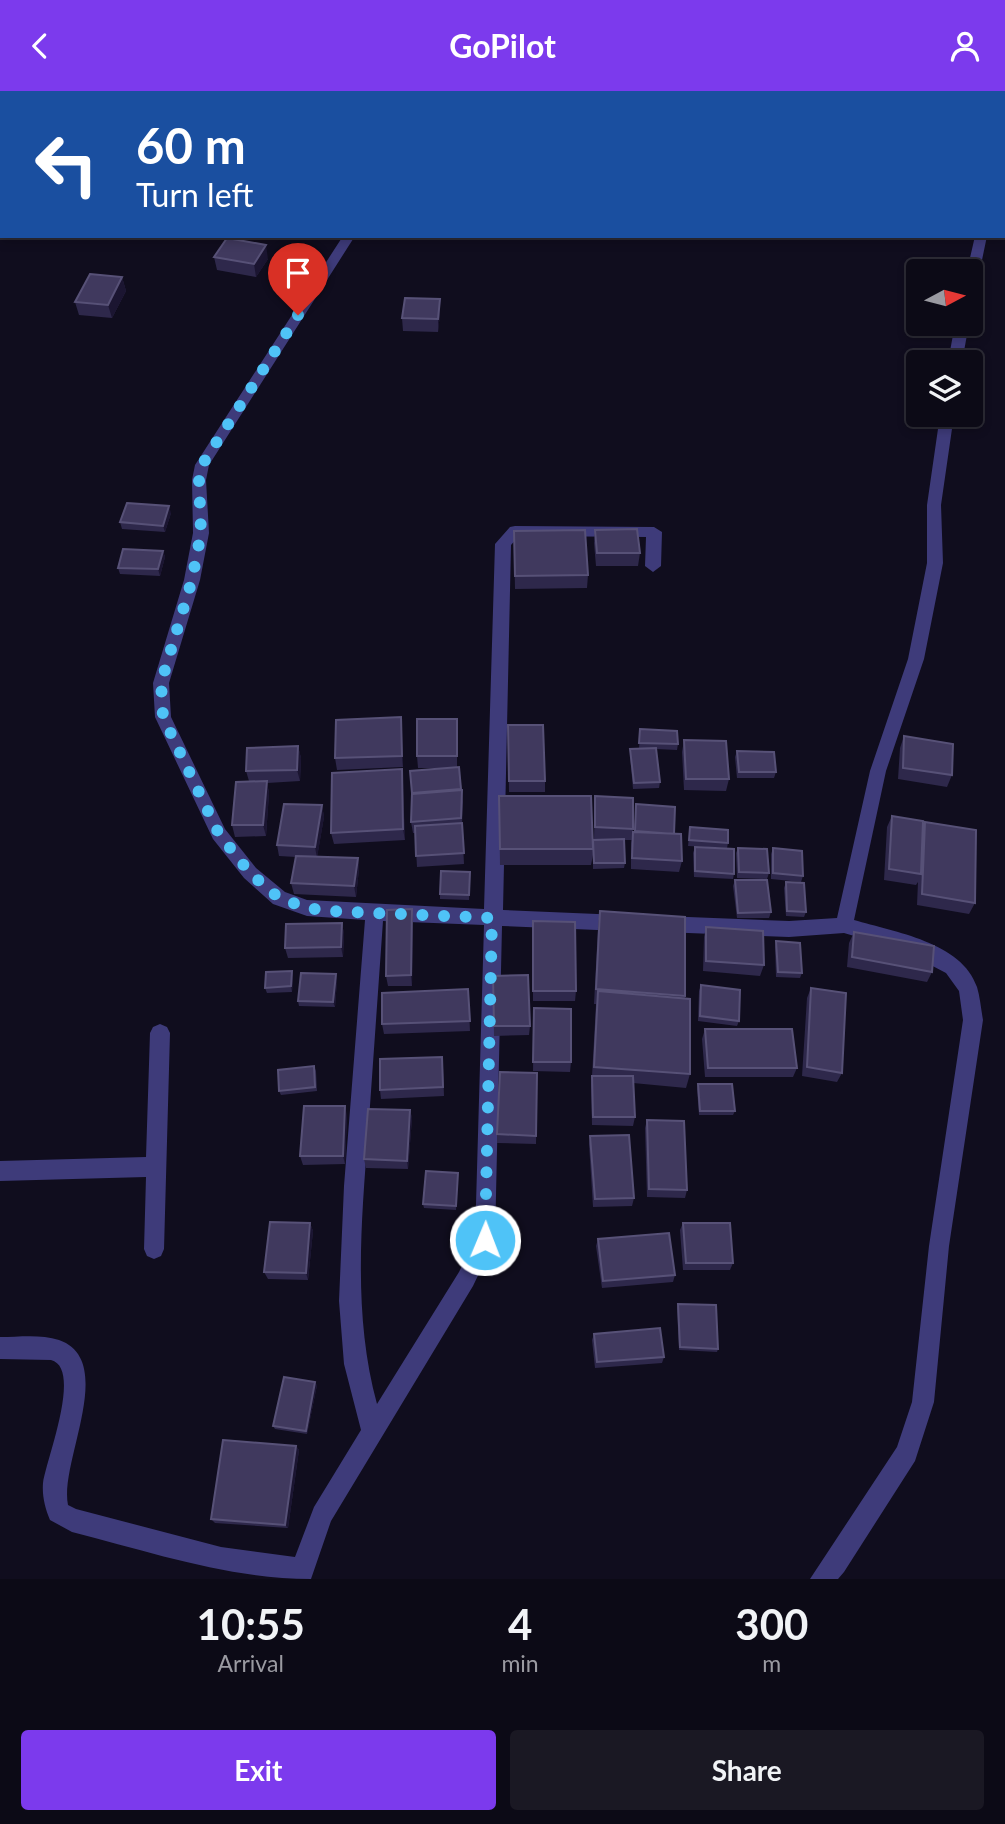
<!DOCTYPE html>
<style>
body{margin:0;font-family:Lato,sans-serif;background:#1a1823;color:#f1f3f6;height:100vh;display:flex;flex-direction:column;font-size:26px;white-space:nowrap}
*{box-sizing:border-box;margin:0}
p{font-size:23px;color:#9a9aa1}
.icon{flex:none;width:38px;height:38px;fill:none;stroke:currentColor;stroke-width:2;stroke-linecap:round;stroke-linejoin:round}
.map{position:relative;height:1488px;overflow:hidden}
.details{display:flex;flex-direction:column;background:#0c0a16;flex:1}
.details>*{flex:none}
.banner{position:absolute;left:0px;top:0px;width:1006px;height:147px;box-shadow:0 4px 10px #0003,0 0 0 2px #2c2b35;background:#1a4fa0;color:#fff;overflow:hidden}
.needle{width:46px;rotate:83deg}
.controls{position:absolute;left:906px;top:168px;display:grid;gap:14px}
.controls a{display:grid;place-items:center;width:77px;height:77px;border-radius:7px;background:#0c0a16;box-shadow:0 4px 10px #0003,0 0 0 2px #2c2b35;font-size:35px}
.pin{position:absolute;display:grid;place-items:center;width:60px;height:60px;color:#fff;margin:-72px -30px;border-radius:50% 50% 50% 0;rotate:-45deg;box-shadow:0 0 7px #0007}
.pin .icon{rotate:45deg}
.me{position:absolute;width:77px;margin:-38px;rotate:1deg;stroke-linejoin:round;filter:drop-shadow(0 0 5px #0008)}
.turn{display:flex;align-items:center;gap:24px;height:147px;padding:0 21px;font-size:32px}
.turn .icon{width:91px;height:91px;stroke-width:2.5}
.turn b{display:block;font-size:49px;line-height:60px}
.eta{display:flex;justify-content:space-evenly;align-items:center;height:119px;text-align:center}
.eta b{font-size:42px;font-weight:700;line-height:49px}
.action{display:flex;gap:14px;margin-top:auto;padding:14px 21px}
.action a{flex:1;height:80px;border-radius:7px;background:#7c3aed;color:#fff;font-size:28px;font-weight:700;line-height:80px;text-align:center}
.action a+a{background:#1a1823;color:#f1f3f6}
header{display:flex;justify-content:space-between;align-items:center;height:91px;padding:0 21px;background:#7c3aed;color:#fff;font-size:32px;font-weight:700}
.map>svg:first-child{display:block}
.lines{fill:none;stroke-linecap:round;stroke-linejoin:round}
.minor{fill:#3e3b7a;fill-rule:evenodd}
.wall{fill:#2e284b}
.shaded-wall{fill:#1b1531}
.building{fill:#40395e;stroke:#575177;stroke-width:2}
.route{stroke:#4fc3f7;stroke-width:12;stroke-dasharray:0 21.6}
</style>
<header><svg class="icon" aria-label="back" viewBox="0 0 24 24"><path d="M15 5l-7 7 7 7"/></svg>GoPilot<svg class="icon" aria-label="person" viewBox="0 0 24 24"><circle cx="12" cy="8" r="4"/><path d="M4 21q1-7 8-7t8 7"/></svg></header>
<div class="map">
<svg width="1005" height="1488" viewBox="0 0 1005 1488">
<rect width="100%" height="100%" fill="#100d1e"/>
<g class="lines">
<!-- minor -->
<path class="minor" d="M410,0H422L409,2Z
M343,145H355L209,374L206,389L209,442L200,489L169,592L171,626L225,738L256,777L285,801L307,809L484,818L495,453L510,436L515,435L654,436L662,441L661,475L653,481L645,475L646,446L519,445L511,454L503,819L621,824L627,826L630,832L627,838L621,840L502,835L495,1149L473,1195L331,1430L311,1488C229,1488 151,1461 72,1441L50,1429C45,1417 42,1405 43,1392C46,1369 83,1277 51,1269L0,1268V1246C19,1246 41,1243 59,1249C118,1270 59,1371 68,1414L76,1418L221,1456L295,1466L314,1416L361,1339L344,1273L339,1210L344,1095L365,829L307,825L273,813L244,787L213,748L155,626L153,592L184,489L193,442L192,389L195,374ZM383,830L484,834L475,1148L459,1181L377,1313C353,1225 361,1133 368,1043C373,972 378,901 383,830Z
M975,145H987L977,193L971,197V180H967Z
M955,233H969L962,271H948Z
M940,324H954L941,414L943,472L924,568L886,680L854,829C894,841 962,851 977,896C980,906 981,918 983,929L949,1155L934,1311L915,1370L844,1481L838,1488H810L897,1356L912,1311L929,1155L963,929L959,900L946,882L902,859L844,842L789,846L663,841L657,839L654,833L657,827L663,825L789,830L837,827L870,680L908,568L927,472V414Z
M160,933L167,936L170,942L164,1158L161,1165L154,1168L147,1165L144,1158L146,1086L0,1090V1070L146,1066L150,942L153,936Z"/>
</g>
<!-- wall -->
<path class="wall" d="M214,166L268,168L256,186L217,179Z
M122,186L126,200L112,227L79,224L75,211Z
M440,222L438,241L403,240L402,227Z
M171,422L165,441L122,438L120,431Z
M595,439L640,462L638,475H596L594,452Z
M514,453L588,484L587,497L515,498Z
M163,460L165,466L160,485L120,483L118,477Z
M401,626L403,676L337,679L335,667Z
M508,634L545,690V701H509Z
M640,638L678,653L677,659L656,658L660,691L659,697L633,698L630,664V658H639Z
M457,640V676H459L463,711L462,733L464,773L417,776L415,742H413L411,731L412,708L410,680L453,677H418L417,665Z
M904,645L952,684L947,696L898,688L900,657Z
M684,649L729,688L726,700L684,699L682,661Z
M298,655L301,667L300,690L267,692L269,702L266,745L235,746L232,734L249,690L246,680Z
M737,660L776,681L774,687H737L735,666Z
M402,678L405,749L334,753L331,742Z
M499,705L593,749H615L594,748L595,705L633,738L632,749H624L625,772L624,777L593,778V764L591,774H500Z
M636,713L674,743L682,770L679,781L631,778V752L633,741H634Z
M322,714L324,726L317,766L358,767L359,778L356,806L294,803L291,792L296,766L279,765L277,754Z
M892,725L923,734L925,731L975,812L969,823L917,814L918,791L916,794L884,789L887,736Z
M690,736L728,752L727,757L688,755Z
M695,756L734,783L733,788L694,786L693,762Z
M738,757L769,782L767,788L737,787L736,762Z
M773,757L803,785L801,791L771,788V763Z
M470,781L469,809L440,808V803Z
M735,789L771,821L769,827H737L733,795Z
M786,791L806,821L804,826L786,825L784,797Z
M600,820L685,905L690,983L686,997L633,992L635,1026L633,1035L592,1034L591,994L592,985L596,913H594L598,836Z
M413,829L412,895H388L386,885Z
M342,832L344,843L343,866L288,867L285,857Z
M706,836L764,874L760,885L703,880L704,846Z
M533,841L576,900L575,910H533Z
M854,841L932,881L927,891L847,876L849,852Z
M776,850L802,882L800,887L776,886L775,856Z
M292,880L293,885L292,901L267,902L265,897Z
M336,883L337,889L335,916L299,915L298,910Z
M493,885L530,935L529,944L494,945Z
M701,894L739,930L737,935L698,930L699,900Z
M811,897L842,982L837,991L802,985L807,907Z
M468,898L470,940L384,943L382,933Z
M534,917L571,971L570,981L533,980Z
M705,938L797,977L793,986H705L702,948Z
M314,975L316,980L317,1000L281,1004L279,1000Z
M443,975L444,1005L381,1008L380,999Z
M537,982L536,1053L497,1052V1043Z
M698,993L735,1020L733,1024H699L697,998Z
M410,1019L412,1027L408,1078L366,1077L364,1068Z
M347,1024L345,1073L303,1074L300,1065Z
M647,1029L687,1099L685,1107L647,1106L645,1037Z
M590,1045L634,1107L632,1115L593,1116L589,1053Z
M458,1086L456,1119L424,1117L423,1113Z
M310,1132L313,1140L308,1189L268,1188L264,1181Z
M683,1132L733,1172L730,1179H683L680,1139Z
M598,1148L675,1184L673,1191L602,1197L596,1155Z
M678,1213L718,1258L717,1261L679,1259L677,1217Z
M594,1243L664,1266L662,1272L595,1277L592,1249Z
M317,1294L307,1343L275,1338L273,1335Z
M296,1355L299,1359L288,1437L215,1432L211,1428Z"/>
<!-- shaded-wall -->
<path class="shaded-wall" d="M266,154L268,168L256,186L254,173Z
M122,186L126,200L112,227L108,214Z
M440,208V222L438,241V228Z
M169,415L171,422L165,441L163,435Z
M163,460L165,466L160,485L158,478Z
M401,626L402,638L403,676L402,665Z
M298,655L301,667L300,690L297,679Z
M402,678L403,690L405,749L403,738Z
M267,690L269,702L266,745L263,734Z
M322,714L324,726L317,767L315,756Z
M358,767L359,778L356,806L354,795Z
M412,818L413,829L412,895L411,884Z
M342,832L344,843L343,866L341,856Z
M292,880L293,885L292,901L291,895Z
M336,883L337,889L335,916L333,911Z
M345,1015L347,1024L345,1073L343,1065Z
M410,1019L412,1027L408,1078L407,1070Z
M310,1132L313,1140L308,1189L306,1182Z
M315,1291L317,1294L307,1343L306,1340Z
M296,1355L299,1359L288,1437L285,1434Z"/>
<!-- building -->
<path class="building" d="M227,147L266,154L254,173L214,166Z
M90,183L122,186L108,214L75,211Z
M405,207L440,208L438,228L402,227Z
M127,412L169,415L163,435L120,431Z
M637,438L640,462H597L595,439Z
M585,439L588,484L515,485L514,440Z
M123,458L163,460L158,478L118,477Z
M401,626L402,665L335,667L336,629Z
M417,628H457V665H417Z
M508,634H543L545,690H509Z
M640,638L677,640L678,653L639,652Z
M904,645L953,653L952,684L903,677Z
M684,649L726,650L729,688H686Z
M298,655L297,679L246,680L247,657Z
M656,657L660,691L634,692L630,658Z
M737,660L774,661L776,681H739Z
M459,676L461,698L412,702L410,680Z
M402,678L403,738L331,742L332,682Z
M267,690L263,734H232L236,691Z
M462,699L461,727L411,731L412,703Z
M499,705H591L593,758H500Z
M595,705L633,707V738L595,736Z
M284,713L322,714L315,756L277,754Z
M636,713L675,716L674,743L635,740Z
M892,725L923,730L921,783L889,778Z
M925,731L976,739L975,812L922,803Z
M462,732L464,762L416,765L415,735Z
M690,736L728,739V752L689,749Z
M633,741L681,743L682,770L632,767Z
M624,748L625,772H594L593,749Z
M695,756L734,758V783L695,780Z
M738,757L767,758L769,782L739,781Z
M773,757L802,760L803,785L773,782Z
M296,765L358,767L354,795L291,792Z
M441,780L470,781L469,804L440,803Z
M735,789H767L771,821L738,822Z
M786,791L804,792L806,821L787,820Z
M412,818L411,884L386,885L387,819Z
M600,820L685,826V905L596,898Z
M533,830L575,831L576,900H533Z
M342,832L341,856L285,857L286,833Z
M706,836L763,840L764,874L706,870Z
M854,841L934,855L932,881L852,866Z
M776,850L800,852L802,882L778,881Z
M292,880L291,895L265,897L266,881Z
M301,882L336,883L333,911L298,910Z
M528,884L530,935H494L493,885Z
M701,894L740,899L739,930L700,925Z
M811,897L846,902L842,982L807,976Z
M468,898L470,930L382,933V902Z
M598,900L690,908V983L594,976Z
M534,917L571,918V971H533Z
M705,938H792L797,977H708Z
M442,966L443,996L380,999V968Z
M314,975L315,996L279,1000L278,979Z
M500,981L537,982L536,1045L497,1043Z
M592,985H633L635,1026H593Z
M698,993H732L735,1020H700Z
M304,1015H345L343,1065H300Z
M368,1018L410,1019L407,1070L364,1068Z
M647,1029L684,1030L687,1099L649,1098Z
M629,1044L634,1107L595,1108L590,1045Z
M426,1080L458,1082L456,1115L423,1113Z
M270,1131L310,1132L306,1182L264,1181Z
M683,1132H730L733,1172H686Z
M669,1142L675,1184L603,1190L598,1148Z
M678,1213L716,1214L718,1258L680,1256Z
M660,1237L664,1266L597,1271L594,1243Z
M284,1286L315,1291L306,1340L273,1335Z
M223,1349L296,1355L285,1434L211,1428Z"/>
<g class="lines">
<!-- route -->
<path class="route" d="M298,224L202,374L199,389L201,442L192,489L161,592L163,626L219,743L250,782L279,807L307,817L329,820L492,827L485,1149"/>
</g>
</svg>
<div class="controls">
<a><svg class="needle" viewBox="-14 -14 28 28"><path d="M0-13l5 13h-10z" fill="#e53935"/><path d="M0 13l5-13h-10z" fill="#9a9aa1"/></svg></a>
<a><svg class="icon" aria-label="layers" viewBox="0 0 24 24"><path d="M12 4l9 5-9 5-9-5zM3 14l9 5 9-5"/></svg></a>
</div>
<div class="pin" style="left:298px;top:224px;background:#d93025"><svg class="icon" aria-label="arrive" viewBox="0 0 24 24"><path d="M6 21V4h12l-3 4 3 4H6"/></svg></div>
<svg class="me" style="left:485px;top:1149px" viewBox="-20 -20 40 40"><circle r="17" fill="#4fc3f7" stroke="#fff" stroke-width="3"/><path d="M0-11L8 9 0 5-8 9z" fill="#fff"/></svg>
<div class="banner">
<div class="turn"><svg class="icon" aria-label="left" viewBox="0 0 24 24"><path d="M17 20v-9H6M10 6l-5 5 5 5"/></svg><div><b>60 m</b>Turn left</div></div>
</div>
</div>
<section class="details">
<div class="eta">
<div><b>10:55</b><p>Arrival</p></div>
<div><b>4</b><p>min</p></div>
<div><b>300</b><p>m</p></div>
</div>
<div class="action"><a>Exit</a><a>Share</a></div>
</section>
